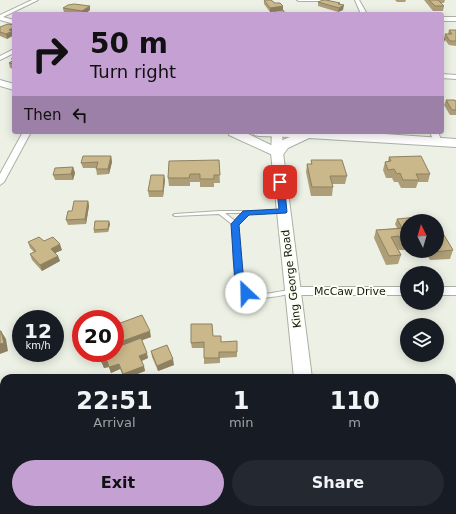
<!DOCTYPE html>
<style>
body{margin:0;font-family:"DejaVu Sans",sans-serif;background:#242831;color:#f1f3f6;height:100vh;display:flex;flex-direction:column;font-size:15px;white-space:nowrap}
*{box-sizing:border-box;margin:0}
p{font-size:13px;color:#9ea1a6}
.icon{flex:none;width:22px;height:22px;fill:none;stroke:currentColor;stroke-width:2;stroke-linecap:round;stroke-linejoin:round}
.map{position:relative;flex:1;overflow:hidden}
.drawer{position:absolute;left:0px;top:374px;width:456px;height:140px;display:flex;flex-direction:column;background:#171b24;border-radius:12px 12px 0 0;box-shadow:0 2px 10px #0003}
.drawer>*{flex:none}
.hud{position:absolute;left:12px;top:12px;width:432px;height:122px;border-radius:4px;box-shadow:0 2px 10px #0003;background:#c5a0d3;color:#111;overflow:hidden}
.needle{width:26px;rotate:355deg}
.controls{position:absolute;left:400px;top:214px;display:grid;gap:8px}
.controls a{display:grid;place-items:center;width:44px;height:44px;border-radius:50%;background:#171b24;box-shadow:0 2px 10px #0003;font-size:20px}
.speed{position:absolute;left:12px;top:310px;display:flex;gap:8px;font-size:20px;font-weight:700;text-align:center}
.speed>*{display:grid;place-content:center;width:52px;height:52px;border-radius:50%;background:#171b24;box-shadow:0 2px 10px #0003;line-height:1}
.speed small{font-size:10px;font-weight:400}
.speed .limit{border:6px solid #d22;background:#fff;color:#111}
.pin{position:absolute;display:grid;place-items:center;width:34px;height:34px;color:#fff;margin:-17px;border-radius:8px;box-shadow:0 2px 6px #0006}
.me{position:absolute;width:44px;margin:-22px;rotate:336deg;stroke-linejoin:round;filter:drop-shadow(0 0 3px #0008)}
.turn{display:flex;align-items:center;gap:14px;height:84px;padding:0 12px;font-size:18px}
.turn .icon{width:52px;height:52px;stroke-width:2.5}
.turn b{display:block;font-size:28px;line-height:34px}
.then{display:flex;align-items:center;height:38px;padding:0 12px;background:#0003;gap:8px;font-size:15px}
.eta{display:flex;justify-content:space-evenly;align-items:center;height:68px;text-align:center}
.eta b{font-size:24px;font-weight:700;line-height:28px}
.cta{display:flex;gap:8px;margin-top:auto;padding:8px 12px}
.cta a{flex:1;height:46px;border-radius:24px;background:#c5a0d3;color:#111;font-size:16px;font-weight:700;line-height:46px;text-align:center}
.cta a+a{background:#242831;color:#f1f3f6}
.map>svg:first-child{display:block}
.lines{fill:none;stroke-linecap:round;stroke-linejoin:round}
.service-casing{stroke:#acafa4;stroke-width:2}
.minor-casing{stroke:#acafa4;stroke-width:2}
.secondary-casing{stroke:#acafa4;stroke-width:2}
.trunk-casing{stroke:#acafa4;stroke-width:2}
.service{fill:#fff;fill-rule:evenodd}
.minor{fill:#fff;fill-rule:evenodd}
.secondary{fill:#fff;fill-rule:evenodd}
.trunk{fill:#fff;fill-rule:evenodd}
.wall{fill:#ae9e78}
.shaded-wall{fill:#8d8161}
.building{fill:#cab88b;stroke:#8d8161}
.route{fill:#1a73e8;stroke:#114b97}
.labels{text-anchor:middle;stroke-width:4;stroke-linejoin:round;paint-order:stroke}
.street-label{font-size:11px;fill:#181915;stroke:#fbfff2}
</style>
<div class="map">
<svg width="456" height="514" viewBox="0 0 456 514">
<rect width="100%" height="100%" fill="#edf1e5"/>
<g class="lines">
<!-- service casing -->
<g class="service-casing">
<path id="service" d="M220,211H284V213H247L237,224C238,238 236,286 250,292C260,297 279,291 290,290L292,291L293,292L292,293C280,296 258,301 246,295C231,287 233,240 233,225L219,214L175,216L173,215L175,214ZM225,213H242L235,221Z
M456,500V508L452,509V501Z
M322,510H376L375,513L368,514H322Z"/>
</g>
<!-- minor casing -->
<g class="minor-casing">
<path id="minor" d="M32,0H38L3,17L14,20V24L0,20V15Z
M297,0H324L322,1H299Z
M355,0H359L367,14H361Z
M442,17H456V21H442Z
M14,49V53L0,60V56Z
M442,74L456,75V79L442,78Z
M23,132H31L4,182L0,185V174Z
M430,132H438L442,142L441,144H435Z
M292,287H407V295H292L288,294L287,291L288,288Z
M437,287H456V295H437Z
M4,506V510H18L17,514H1Z"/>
</g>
<!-- secondary casing -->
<g class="secondary-casing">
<path id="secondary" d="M272,132H282L283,153L312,378H294L271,153Z
M309,510H331V514H309Z"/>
</g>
<!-- trunk casing -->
<g class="trunk-casing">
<path id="trunk" d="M0,80L14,84V90L0,86Z
M228,132H244L275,147L278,142L290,137L259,136L254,135L253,132H356L456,139V147L309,138L288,148L282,156L277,157L229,135Z"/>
</g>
<!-- service -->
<use href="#service" class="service"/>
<!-- minor -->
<use href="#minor" class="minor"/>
<!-- secondary -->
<use href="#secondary" class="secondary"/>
<!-- trunk -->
<use href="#trunk" class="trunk"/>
</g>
<!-- wall -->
<path class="wall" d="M264,0L283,10L278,11L285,14H275V12H270L264,4Z
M388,0H406L405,2H397L395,0Z
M424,0H445L444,3H441L444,6L443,11H433Z
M318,2L340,4L343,10L338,12L318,6Z
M90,6V10L85,14H74L64,13L63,8Z
M14,25V35L7,39L0,36V27Z
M449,30H456V46L449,45L445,40L444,42H442V35L444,38L445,34H448Z
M14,57V69L10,68L9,63L12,61L11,58Z
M446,100L456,102V115H450L444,105Z
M111,156L112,162L109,174L97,175L96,168H83L81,163Z
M389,157L430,174L428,182H418L416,188H401L398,182H394L392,178H386L383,170L385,162L388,161Z
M219,160L220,183H214V187H200V182H190V186H169L168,178Z
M311,160L347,176L345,184H332L333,187L332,196H311L306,172L307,164H311Z
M73,167L75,173L73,180H55L53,175Z
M165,180L163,197H149L148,191Z
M88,201L89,206L86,224L68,225L66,220L72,211Z
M397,219L407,221V250H399L396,245L401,255L398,264L386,265L374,238L376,230L397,228L395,224Z
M110,224L108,232L94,233V230Z
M44,241L62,250L55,253L58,256L60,261L42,271L32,260L30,254L34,252L30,248L28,242Z
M453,250L450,259L430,260L426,254H418L417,251Z
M115,325L151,337L141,340L148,358L142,361L145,371L127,378H124L120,369L111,373L109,367L104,368L99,354L120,346L115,334Z
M213,336L237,352V357L220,358V363L204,364V348H192L191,343Z
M151,351L174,365L158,371L152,357Z"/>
<!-- shaded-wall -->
<path class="shaded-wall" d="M344,5L343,10L338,12L339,8Z
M90,6V10L85,14H83L82,11Z
M283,6V10L270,12V8Z
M14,27V35L7,39L6,34L9,30Z
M111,156L112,162L109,174L108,169Z
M73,167L75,173L73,180L71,174Z
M164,175L165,180L163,197V191Z
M88,201L89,206L86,224L85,219Z
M109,221L110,224L108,232V229Z
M60,244L62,250L53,254L51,249Z
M58,256L60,261L42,271L40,265Z
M1,331L6,339L8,351L0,354V344Z
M150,331L151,337L121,348L120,342Z
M115,337H116L117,343L115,344Z
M147,353L148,358L141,361L139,356Z
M173,359L174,365L158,371L157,366Z
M107,361L109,367L104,368L102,363Z
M119,364L120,369L111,373L109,367Z
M144,366L145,371L127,378H124L123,374Z"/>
<!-- building -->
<path class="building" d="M264,0H271L275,3H280L283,6L270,8Z
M323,0H326L340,3L338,4L344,5L339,8L318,2Z
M429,0H438L444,6H435Z
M74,4L90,6L82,11L63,8L68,5Z
M283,10L285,13L277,14L275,11Z
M8,24L14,25V27L9,30L13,31L6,34L0,32V27Z
M449,30H456V41H450L445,34H452Z
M442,35L445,40L442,39Z
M14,60V64L9,63Z
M446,100H455L456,102V110H452Z
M83,156H111L108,169H96L98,162L81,163Z
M421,156L430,174H416L419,180H403L400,173L397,174L394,169L388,170L385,162L391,161L389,157Z
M219,160L220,175H214V179H200V174H190L189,178H168L169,161Z
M311,160H342L347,176H330L333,187H312L307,164H312Z
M73,167L71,174L53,175L55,168Z
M151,175H164L163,191H148Z
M74,201H88L85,219L66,220L68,211H72Z
M428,216L431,221H407V228H402L397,219Z
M95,221H109L108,229L94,230Z
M437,225H438L453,250L433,252V251H437Z
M407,228V242H402L399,236L391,237L401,255L389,256L376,230Z
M39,237L44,241L53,237L60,244L51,249L58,256L40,265L30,254L36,251L28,242Z
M142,315L150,331L120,342L115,332V325Z
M191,324H212L213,336H221V342L237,341V352H219V358H204V342L191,343Z
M0,331H1L4,343L0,344Z
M141,338L147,353L139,356L144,366L123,374L119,364L109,367L107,361L102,363L99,354L100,353H115V348Z
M167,345L173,359L157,366L151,351Z
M184,510H213V514H184Z"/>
<!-- route -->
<path class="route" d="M280,180L284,182L287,212L286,213L249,215L239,225L244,284L251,293L250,296L246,297L239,293L235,284L231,224L243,211L279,209L276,182Z"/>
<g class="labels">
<!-- street labels -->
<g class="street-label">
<text transform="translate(291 279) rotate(-97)" y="4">King George Road</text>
<text x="350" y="295">McCaw Drive</text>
</g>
</g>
</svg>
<div class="controls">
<a><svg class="needle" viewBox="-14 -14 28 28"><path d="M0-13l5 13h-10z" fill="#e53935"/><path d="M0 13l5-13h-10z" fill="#9ea1a6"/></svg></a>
<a><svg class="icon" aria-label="sound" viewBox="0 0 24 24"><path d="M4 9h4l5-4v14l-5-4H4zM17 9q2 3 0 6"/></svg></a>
<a><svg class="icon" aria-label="layers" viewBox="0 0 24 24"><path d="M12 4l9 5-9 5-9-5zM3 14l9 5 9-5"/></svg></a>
</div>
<div class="speed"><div>12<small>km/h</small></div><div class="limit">20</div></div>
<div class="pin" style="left:280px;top:182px;background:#d93025"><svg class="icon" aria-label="arrive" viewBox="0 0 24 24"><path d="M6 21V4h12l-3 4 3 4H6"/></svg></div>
<svg class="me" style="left:246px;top:293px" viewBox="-20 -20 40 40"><circle r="19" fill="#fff"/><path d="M0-13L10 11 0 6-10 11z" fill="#1a73e8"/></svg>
<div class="hud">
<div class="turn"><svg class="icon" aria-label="right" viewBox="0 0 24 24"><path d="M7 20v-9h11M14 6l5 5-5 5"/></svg><div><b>50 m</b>Turn right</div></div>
<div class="then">Then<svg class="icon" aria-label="left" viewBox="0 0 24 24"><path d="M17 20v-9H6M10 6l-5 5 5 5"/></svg></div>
</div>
<section class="drawer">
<div class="eta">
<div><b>22:51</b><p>Arrival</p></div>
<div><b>1</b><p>min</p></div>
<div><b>110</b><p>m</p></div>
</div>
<div class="cta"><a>Exit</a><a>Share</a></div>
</section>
</div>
